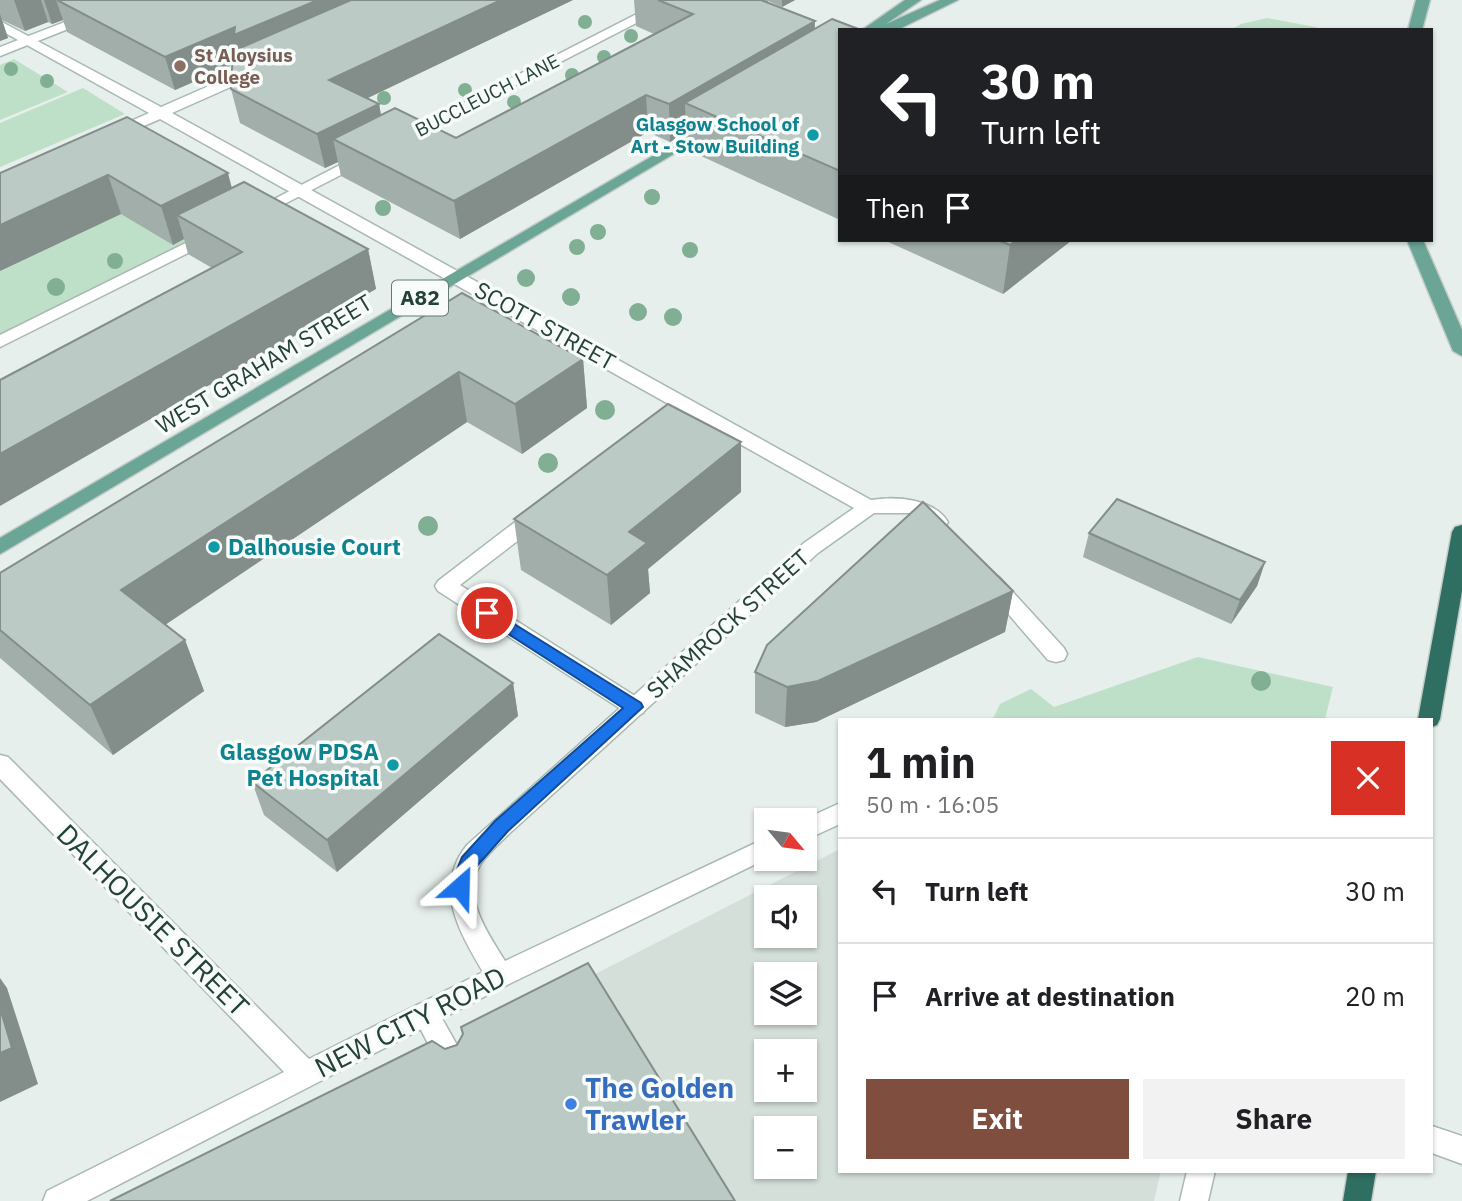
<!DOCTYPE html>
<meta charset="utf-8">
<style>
body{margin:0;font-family:"IBM Plex Sans",sans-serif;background:#f2f2f2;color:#202124;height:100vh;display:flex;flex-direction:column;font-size:26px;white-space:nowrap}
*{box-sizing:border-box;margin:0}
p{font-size:23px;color:#757577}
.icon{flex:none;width:38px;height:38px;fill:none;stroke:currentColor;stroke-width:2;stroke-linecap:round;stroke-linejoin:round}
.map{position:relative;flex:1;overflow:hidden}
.details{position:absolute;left:838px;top:718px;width:595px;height:455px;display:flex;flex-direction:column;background:#fff;border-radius:0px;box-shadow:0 2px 5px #0004}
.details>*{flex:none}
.hud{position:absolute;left:838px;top:28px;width:595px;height:214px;border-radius:0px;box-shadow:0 2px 5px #0004;background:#202124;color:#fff;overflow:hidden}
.needle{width:46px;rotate:119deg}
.buttons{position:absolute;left:754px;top:808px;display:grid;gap:14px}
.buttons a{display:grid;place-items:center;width:63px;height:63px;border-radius:0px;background:#fff;box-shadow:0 2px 5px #0004;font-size:35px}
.pin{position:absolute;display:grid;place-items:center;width:60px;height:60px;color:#fff;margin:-30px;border:4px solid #fff;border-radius:50%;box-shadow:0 2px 7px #0007}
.me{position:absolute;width:77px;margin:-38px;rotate:25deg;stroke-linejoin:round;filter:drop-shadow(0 0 5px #0008)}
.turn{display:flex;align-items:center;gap:24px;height:147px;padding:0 28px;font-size:32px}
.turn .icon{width:91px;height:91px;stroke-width:2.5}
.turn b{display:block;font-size:49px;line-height:60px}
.then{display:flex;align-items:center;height:66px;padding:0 28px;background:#0003;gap:14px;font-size:26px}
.round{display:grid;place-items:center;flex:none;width:74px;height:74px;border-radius:0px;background:#f2f2f2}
.overview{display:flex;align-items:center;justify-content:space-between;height:119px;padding:0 28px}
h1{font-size:42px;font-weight:700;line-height:52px}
.primary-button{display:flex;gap:14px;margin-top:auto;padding:14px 28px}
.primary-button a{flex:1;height:80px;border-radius:0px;background:#7f4e3f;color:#fff;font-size:28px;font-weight:700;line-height:80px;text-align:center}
.primary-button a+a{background:#f2f2f2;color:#202124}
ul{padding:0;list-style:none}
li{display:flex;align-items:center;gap:21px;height:105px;padding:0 28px;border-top:2px solid #e0e0e0}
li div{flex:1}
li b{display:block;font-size:26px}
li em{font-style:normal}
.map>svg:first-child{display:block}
.built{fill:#d4dfda;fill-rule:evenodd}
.green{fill:#bfe0c8}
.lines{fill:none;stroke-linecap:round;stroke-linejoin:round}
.service-casing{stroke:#a8b8b2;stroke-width:3}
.minor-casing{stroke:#a8b8b2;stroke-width:3}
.primary-casing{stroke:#c2cac8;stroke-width:3}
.motorway-casing{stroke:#c2cac8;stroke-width:3}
.service{fill:#fff;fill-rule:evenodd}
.minor{fill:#fff;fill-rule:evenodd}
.primary{fill:#6aa596;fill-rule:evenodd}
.motorway{fill:#2f6f62;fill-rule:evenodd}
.tree{fill:#80af93}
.wall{fill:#a1aea9}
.shaded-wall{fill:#838d89}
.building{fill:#bbcac4;stroke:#838d89;stroke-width:2}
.route{fill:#1a73e8;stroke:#114b97;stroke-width:2}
.education-dot{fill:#8d6e63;stroke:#f7fbf9;stroke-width:2.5}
.culture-dot{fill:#0f9aa8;stroke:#f7fbf9;stroke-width:2.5}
.shop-dot{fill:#3f7fe0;stroke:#f7fbf9;stroke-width:2.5}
.labels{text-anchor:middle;stroke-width:7;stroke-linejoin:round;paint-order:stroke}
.far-education-label{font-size:19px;font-weight:bold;fill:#785e54;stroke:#f7fbf9;text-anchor:start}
.far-street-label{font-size:19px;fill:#24423a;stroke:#f7fbf9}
.far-culture-label{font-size:19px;font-weight:bold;fill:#0d838f;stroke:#f7fbf9;text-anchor:end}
.shield{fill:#f7fbf9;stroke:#637a73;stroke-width:2}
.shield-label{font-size:21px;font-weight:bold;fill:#24423a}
.street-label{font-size:23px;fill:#24423a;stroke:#f7fbf9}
.culture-label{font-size:23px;font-weight:bold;fill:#0d838f;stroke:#f7fbf9;text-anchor:start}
.near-street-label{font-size:28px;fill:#24423a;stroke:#f7fbf9}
.near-shop-label{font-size:28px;font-weight:bold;fill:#366cbe;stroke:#f7fbf9;text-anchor:start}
</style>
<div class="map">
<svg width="1462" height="1201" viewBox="0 0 1462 1201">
<rect width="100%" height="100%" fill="#e6efeb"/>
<!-- built -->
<path class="built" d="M840,849V1171H1161L1154,1201H151ZM766,898H805V936H766ZM766,975H805V1013H766ZM766,1052H805V1090H766ZM766,1129H805V1167H766Z"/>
<!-- green -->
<path class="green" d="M1267,18L1315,27L1323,30H1231L1241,24Z
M14,59L68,92L0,120V65Z
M83,88L125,114L0,167V123Z
M197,178L251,210L0,336V271Z
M1198,657L1333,687L1325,719H993L1000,704L1031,689L1054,707Z"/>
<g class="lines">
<!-- service casing -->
<g class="service-casing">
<path id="service" d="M122,0H141L0,56V47Z
M664,0H681L409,140L404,141L397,137Z
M363,153L371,158L368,161L261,216L255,218L247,213Z
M210,231L216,233L218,236L216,239L0,347V335Z
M539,507L546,509L549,514L546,519L460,585L643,701L646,707L643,713L635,716L627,713L438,591L435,586L438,581L532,509Z
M426,1002L435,1006L466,1061L470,1070L466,1079L456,1083L446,1079L417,1022L413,1014L417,1006Z"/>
</g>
<!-- minor casing -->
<g class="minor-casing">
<path id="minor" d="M0,21L161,107L252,67H262V73L172,113L871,500C896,496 933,498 948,522L945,527L938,529L909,513H874L818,553L510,833C500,843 488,853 480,865C461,897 489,935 505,961L766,838V859L509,984L87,1201H43L47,1191L284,1072L0,779V755L8,757L309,1059L483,972C459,931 433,888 467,845L804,543L854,508L160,119L116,138H106L104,135L106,132L149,113L0,30Z
M992,575L999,577L1064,648L1067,654L1064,660L1056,662L1048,660L985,587L982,582L985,577Z
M840,803V824L805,840V821H801Z
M1432,1126L1462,1136V1164L1432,1153Z
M1187,1171H1215L1208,1201H1180Z"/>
</g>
<!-- primary casing -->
<g class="primary-casing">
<path id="primary" d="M905,0H921L886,24L940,0H958L897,30H862Z
M1416,0H1430L1422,30H1408Z
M709,123L714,124L716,127L714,130L0,554V538Z
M1407,240H1423L1462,330V356L1453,351Z"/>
</g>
<!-- motorway casing -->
<g class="motorway-casing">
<path id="motorway" d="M1462,525V591L1440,719L1437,725L1432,727V719H1418L1452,532L1455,527Z
M1348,1171H1376L1371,1201H1343Z"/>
</g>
<!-- service -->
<use href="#service" class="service"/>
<!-- minor -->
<use href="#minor" class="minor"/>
<!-- primary -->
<use href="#primary" class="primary"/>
<!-- motorway -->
<use href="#motorway" class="motorway"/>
</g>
<!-- trees -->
<g class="tree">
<circle cx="585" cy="22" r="7"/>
<circle cx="631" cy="36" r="7"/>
<circle cx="604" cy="57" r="7"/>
<circle cx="11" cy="69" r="7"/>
<circle cx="572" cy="75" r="7"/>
<circle cx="47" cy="81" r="7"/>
<circle cx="465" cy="90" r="7"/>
<circle cx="384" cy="98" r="7"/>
<circle cx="514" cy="102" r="7"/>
<circle cx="652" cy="197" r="8"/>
<circle cx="383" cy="208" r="8"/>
<circle cx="598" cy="232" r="8"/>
<circle cx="577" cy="247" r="8"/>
<circle cx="690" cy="250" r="8"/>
<circle cx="115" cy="261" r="8"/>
<circle cx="526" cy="278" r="9"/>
<circle cx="56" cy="287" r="9"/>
<circle cx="571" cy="297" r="9"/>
<circle cx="638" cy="312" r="9"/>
<circle cx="673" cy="317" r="9"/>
<circle cx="605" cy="410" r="10"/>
<circle cx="548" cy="463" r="10"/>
<circle cx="428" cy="526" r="10"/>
<circle cx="1261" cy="681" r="10"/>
</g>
<!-- wall -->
<path class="wall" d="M0,0H573L368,98L379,104L381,115L456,138L654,34L636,26L634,0H795L782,7L768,1V3L815,29L840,30V220L686,149V132L670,142L648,132L460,239L341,176L338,162L325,168L240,123L231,89L233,65L175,90L67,32L63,20L52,24L48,22L25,31L2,20L8,38L0,41Z
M127,117L232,187L368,249L376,289L212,268L188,254L184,239L173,245L121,214L0,271Z
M884,240H1072L1003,294Z
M462,293L583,359L587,408L522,454L467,422L165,625L185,640L204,691L113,755L0,658V573Z
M741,492L648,569L650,593L611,625L521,570L514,519Z
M1089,533L1265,562L1257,586L1231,624L1083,557Z
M1013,591L1005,632L816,722L785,727L755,713V672Z
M513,683L518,716L337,872L264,815L252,782Z"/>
<!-- shaded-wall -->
<path class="shaded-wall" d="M14,0H41L48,22L25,31Z
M44,0H56L63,20L52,24Z
M318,0H398L241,61L175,90L165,57L235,27Z
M501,0H573L336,113L329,80Z
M782,0H795L782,7Z
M0,14L8,38L0,41Z
M815,21L814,57L685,103L686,132L670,142L669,104Z
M646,95L648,132L460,239L454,201Z
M379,104L385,138L333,139L338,162L325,168L317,134Z
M228,173L238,212L177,215L184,239L173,245L161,206Z
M108,175L121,214L0,271V225Z
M1017,240H1072L1003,294L1010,245Z
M368,249L376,289L0,506V454Z
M583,359L587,408L522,454L515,404Z
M459,372L467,422L141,641L121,590Z
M741,442V492L648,569L650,593L611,625L607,575L629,532Z
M1265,562L1257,586L1231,624L1240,600Z
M1013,591L1005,632L816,722L785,727L787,687Z
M185,640L204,691L113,755L90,705Z
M513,683L518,716L337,872L327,840Z
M0,978L7,988L38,1084L0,1102Z"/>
<!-- building -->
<path class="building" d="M57,0H318L234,35L235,27L165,57Z
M351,0H501L329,80L379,104L317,134L231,89L233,51Z
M658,0H761L815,21L669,104L646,95L454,201L333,139L395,108L456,138L693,14Z
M832,19L861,30H840V171L685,103Z
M127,117L228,173L161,206L108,175L0,225V173Z
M244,182L368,249L0,454V380L242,252L177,215Z
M998,240H1017L1010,245Z
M462,293L583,359L515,404L459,372L121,590L185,640L90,705L0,630V573Z
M668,404L741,442L629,532L647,543L607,575L514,519Z
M1117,499L1265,562L1240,600L1089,533Z
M923,502L1013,591L818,681L787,687L755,672L767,645Z
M439,634L513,683L327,840L252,782Z
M588,963L735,1201H110L432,1041L445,1049L457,1045L463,1034L461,1027Z
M0,1008L12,1048L0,1053Z"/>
<!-- route -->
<path class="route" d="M487,607L641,703L643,707L508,831L476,867L467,893L460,895L453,893L450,887L462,857L495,821L623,708L482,617L479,613Z"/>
<!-- markers -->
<circle class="education-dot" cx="180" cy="66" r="7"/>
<g class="culture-dot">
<circle cx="813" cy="135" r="7"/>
<circle cx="214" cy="547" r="7"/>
<circle cx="393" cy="765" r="7"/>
</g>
<circle class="shop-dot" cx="571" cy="1104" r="7"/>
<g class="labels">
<!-- far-education labels -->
<g class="far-education-label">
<text x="194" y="62">St Aloysius<tspan x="194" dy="22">College</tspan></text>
</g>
<!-- far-street labels -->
<g class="far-street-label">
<text transform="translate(487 95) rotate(-27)" y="7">BUCCLEUCH LANE</text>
</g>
<!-- far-culture labels -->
<g class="far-culture-label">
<text x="799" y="131">Glasgow School of<tspan x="799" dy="22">Art - Stow Building</tspan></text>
</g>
<!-- shield labels -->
<rect class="shield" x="392" y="280.5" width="56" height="35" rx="5"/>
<g class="shield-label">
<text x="420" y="305">A82</text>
</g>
<!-- street labels -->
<g class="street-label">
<text transform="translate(545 326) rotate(29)" y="8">SCOTT STREET</text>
<text transform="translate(264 364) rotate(-31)" y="8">WEST GRAHAM STREET</text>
<text transform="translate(728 624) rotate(-42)" y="8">SHAMROCK STREET</text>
</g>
<!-- culture labels -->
<g class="culture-label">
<text x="228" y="555">Dalhousie Court</text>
<text x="379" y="760" text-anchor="end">Glasgow PDSA<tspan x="379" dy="26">Pet Hospital</tspan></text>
</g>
<!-- near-street labels -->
<g class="near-street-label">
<text transform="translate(153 920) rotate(45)" y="10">DALHOUSIE STREET</text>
<text transform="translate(410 1022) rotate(-27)" y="10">NEW CITY ROAD</text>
</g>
<!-- near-shop labels -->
<g class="near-shop-label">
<text x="585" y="1098">The Golden<tspan x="585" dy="32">Trawler</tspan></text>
</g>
</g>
</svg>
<div class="buttons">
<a><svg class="needle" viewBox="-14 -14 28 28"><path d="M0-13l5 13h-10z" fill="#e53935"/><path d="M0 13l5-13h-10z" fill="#757577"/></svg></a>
<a><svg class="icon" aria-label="sound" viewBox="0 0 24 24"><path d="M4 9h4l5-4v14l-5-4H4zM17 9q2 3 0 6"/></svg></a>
<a><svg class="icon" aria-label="layers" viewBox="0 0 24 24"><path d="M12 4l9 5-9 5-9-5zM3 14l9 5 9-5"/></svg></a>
<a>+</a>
<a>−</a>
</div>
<div class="pin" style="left:487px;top:613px;background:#d93025"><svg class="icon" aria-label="arrive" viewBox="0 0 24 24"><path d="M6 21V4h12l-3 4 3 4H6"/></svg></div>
<svg class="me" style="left:460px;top:887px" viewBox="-20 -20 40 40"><path d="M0-17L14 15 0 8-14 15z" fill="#1a73e8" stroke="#fff" stroke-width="4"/></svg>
<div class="hud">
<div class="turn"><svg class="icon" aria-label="left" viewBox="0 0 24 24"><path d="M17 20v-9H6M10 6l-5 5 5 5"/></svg><div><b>30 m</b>Turn left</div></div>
<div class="then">Then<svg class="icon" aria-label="arrive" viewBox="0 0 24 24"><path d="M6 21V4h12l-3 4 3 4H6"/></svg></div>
</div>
<section class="details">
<div class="overview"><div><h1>1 min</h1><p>50 m · 16:05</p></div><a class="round" style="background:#d93025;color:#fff"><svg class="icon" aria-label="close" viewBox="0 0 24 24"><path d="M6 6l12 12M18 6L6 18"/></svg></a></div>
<ul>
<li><svg class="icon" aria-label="left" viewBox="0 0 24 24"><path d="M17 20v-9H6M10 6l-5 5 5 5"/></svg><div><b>Turn left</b></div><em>30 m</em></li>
<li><svg class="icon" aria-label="arrive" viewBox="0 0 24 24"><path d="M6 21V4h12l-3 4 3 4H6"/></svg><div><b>Arrive at destination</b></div><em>20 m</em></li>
</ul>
<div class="primary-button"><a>Exit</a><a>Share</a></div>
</section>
</div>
